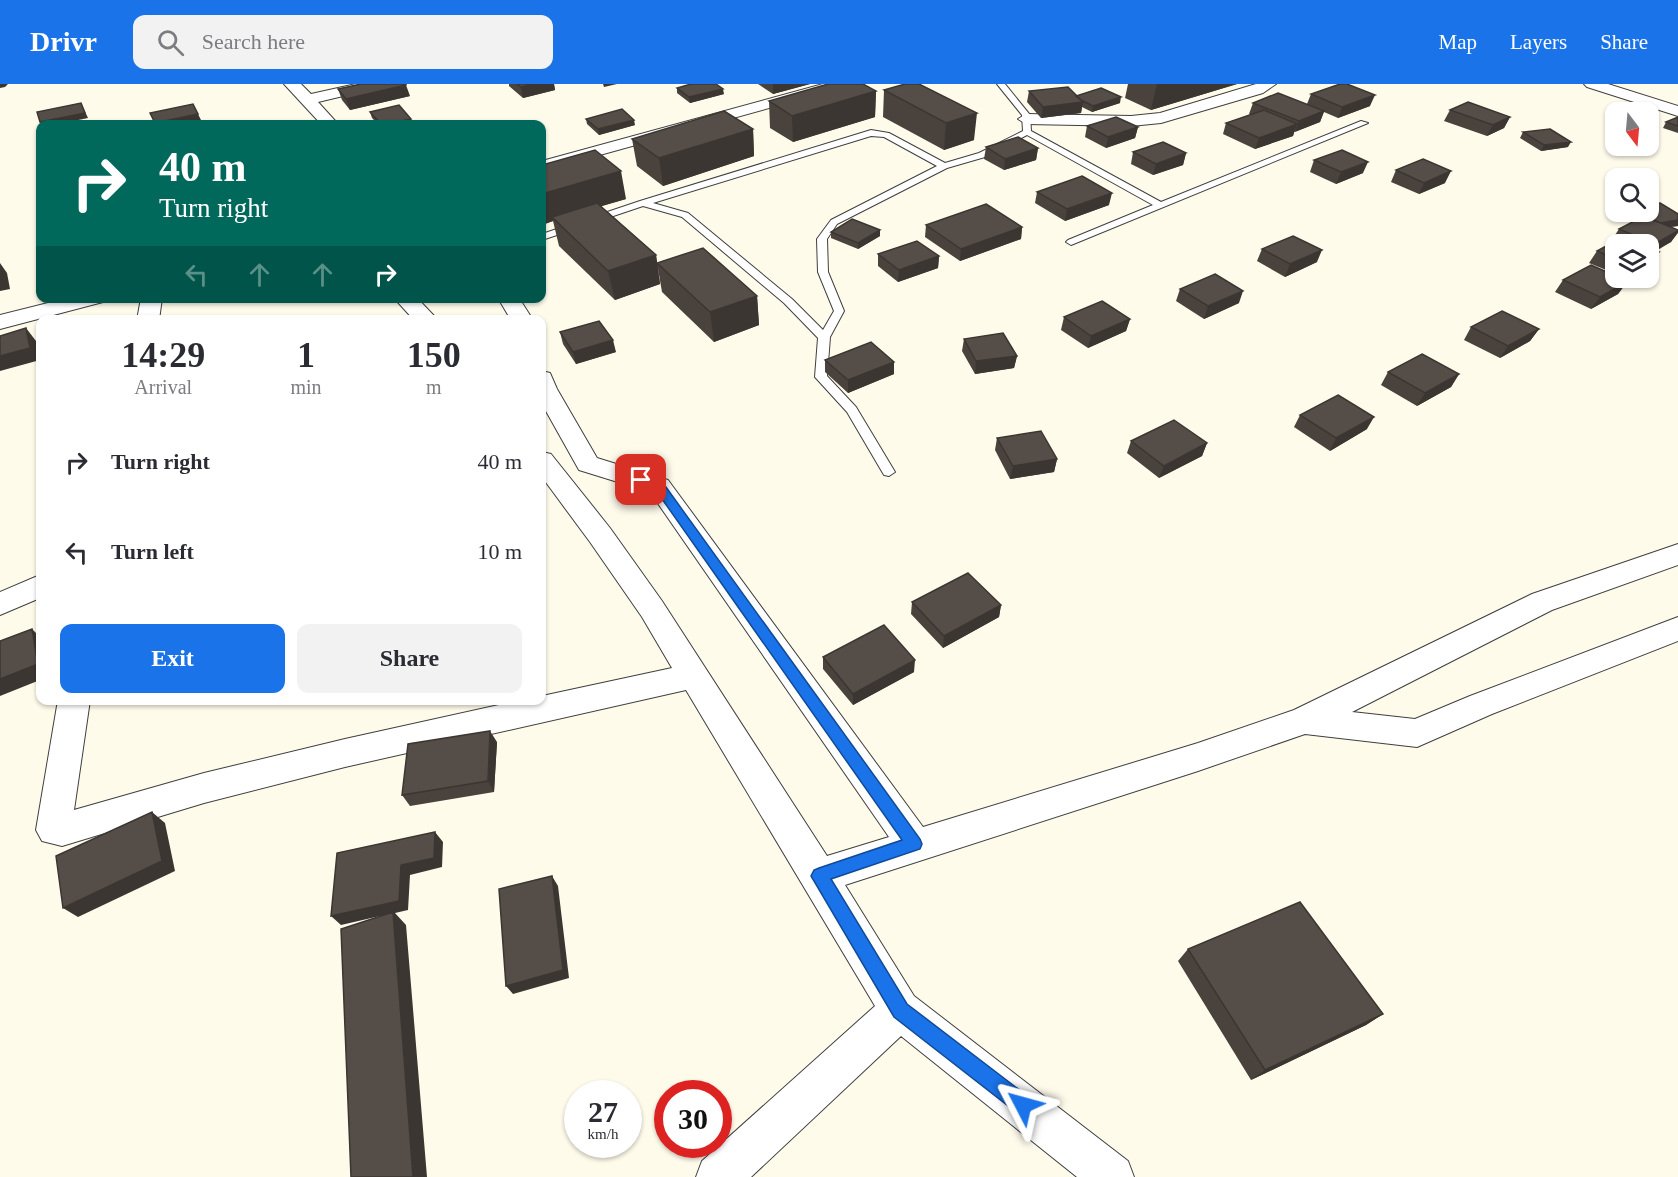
<!DOCTYPE html>
<style>
body{margin:0;font-family:Georgia,serif;background:#f2f2f3;color:#2b2b33;height:100vh;display:flex;flex-direction:column;font-size:22px;white-space:nowrap}
*{box-sizing:border-box;margin:0}
p{font-size:20px;color:#7c7c81}
.icon{flex:none;width:33px;height:33px;fill:none;stroke:currentColor;stroke-width:2;stroke-linecap:round;stroke-linejoin:round}
.map{position:relative;flex:1;overflow:hidden}
.drawer{position:absolute;left:36px;top:231px;width:510px;height:390px;display:flex;flex-direction:column;background:#fff;border-radius:12px;box-shadow:0 2px 4px #0004}
.drawer>*{flex:none}
.banner{position:absolute;left:36px;top:36px;width:510px;height:183px;border-radius:12px;box-shadow:0 2px 4px #0004;background:#00695c;color:#fff;overflow:hidden}
.needle{width:39px;rotate:164deg}
.fabs{position:absolute;left:1605px;top:18px;display:grid;gap:12px}
.fabs a{display:grid;place-items:center;width:54px;height:54px;border-radius:12px;background:#fff;box-shadow:0 2px 4px #0004;font-size:30px}
.speed{position:absolute;left:564px;top:996px;display:flex;gap:12px;font-size:30px;font-weight:700;text-align:center}
.speed>*{display:grid;place-content:center;width:78px;height:78px;border-radius:50%;background:#fff;box-shadow:0 2px 4px #0004;line-height:1}
.speed small{font-size:15px;font-weight:400}
.speed .limit{border:9px solid #d22;background:#fff;color:#111}
.pin{position:absolute;display:grid;place-items:center;width:51px;height:51px;color:#fff;margin:-26px;border-radius:12px;box-shadow:0 3px 9px #0006}
.me{position:absolute;width:66px;margin:-33px;rotate:309deg;stroke-linejoin:round;filter:drop-shadow(0 0 4px #0008)}
.turn{display:flex;align-items:center;gap:21px;height:126px;padding:0 24px;font-size:27px}
.turn .icon{width:78px;height:78px;stroke-width:2.5}
.turn b{display:block;font-size:42px;line-height:51px}
.lanes{display:flex;align-items:center;height:57px;padding:0 24px;background:#0003;justify-content:center;gap:30px;direction:ltr}
.lanes .off{opacity:.35}
.eta{display:flex;justify-content:space-evenly;align-items:center;height:102px;text-align:center}
.eta b{font-size:36px;font-weight:800;line-height:42px}
.cta{display:flex;gap:12px;margin-top:auto;padding:12px 24px}
.cta a{flex:1;height:69px;border-radius:12px;background:#1a73e8;color:#fff;font-size:24px;font-weight:800;line-height:69px;text-align:center}
.cta a+a{background:#f2f2f3;color:#2b2b33}
ul{padding:0;list-style:none}
li{display:flex;align-items:center;gap:18px;height:90px;padding:0 24px}
li div{flex:1}
li b{display:block;font-size:22px}
li em{font-style:normal}
header{display:flex;align-items:center;gap:36px;box-sizing:border-box;height:84px;padding:0 30px;background:#1a73e8;color:#fff}
header strong{font-size:28px}
nav{display:flex;gap:33px;margin-inline-start:auto;font-size:21px}
.search{width:420px;height:54px;background:#f2f2f3;display:flex;align-items:center;gap:15px;box-sizing:border-box;padding:0 21px;border-radius:12px;color:#7c7c81;font-size:22px}
.map>svg:first-child{display:block}
.lines{fill:none;stroke-linecap:round;stroke-linejoin:round}
.service-casing{stroke:#3f3f3f;stroke-width:2}
.minor-casing{stroke:#3f3f3f;stroke-width:2}
.service{fill:#fff;fill-rule:evenodd}
.minor{fill:#fff;fill-rule:evenodd}
.wall{fill:#49423d}
.shaded-wall{fill:#3c3632}
.building{fill:#554d47;stroke:#3c3632;stroke-width:1.5}
.route{fill:#1a73e8;stroke:#114b97;stroke-width:1.5}
</style>
<header>
<strong>Drivr</strong>
<div class="search"><svg class="icon" aria-label="search" viewBox="0 0 24 24"><circle cx="10" cy="10" r="6"/><path d="M15 15l6 6"/></svg>Search here</div>
<nav><a>Map</a><a>Layers</a><a>Share</a></nav>
</header>
<div class="map">
<svg width="1678" height="1093" viewBox="0 0 1678 1093">
<rect width="100%" height="100%" fill="#fffbeb"/>
<g class="lines">
<!-- service casing -->
<g class="service-casing">
<path id="service" d="M997,0H1005L1030,31L1031,47L1161,118L1361,37L1368,39L1071,161L1066,158L1068,156L1153,121L1027,51L985,73L947,84L837,140L827,155L828,188L844,227L830,253L827,292L856,323L895,388L889,392L884,391L847,328L815,293L818,254L784,219L682,133L643,122L542,156V150L640,117L871,46L889,49L945,79L979,69L1023,47L1022,31ZM871,52L884,53L937,82L831,136L817,155L818,188L834,227L823,246L792,215L688,129L653,119Z"/>
</g>
<!-- minor casing -->
<g class="minor-casing">
<path id="minor" d="M284,0H301L311,10L356,0H384L381,3L318,18L338,40H321Z
M823,0H848L845,3L542,87V77Z
M1256,0H1276L1263,9L1161,39L1131,42L1026,40L1018,35L1026,30L1131,32L1160,29Z
M1584,0H1608L1678,22V32L1587,3Z
M68,214H106L103,218L0,245V231Z
M141,214H162L159,236H137Z
M394,214H417L438,236H414Z
M498,214H519L533,236H511Z
M542,287L550,289L557,305L597,374L668,396L923,743L1198,659L1294,626L1532,510L1678,460V481L1552,526L1352,628L1415,635L1470,612L1678,533V557L1492,630L1417,663L1305,650L1198,687L845,801L914,912L1128,1077L1134,1093H1077L901,952L751,1093H696L702,1077L875,922L686,606L345,683L204,719L62,762L42,757L36,746L58,616H90L74,726L204,689L345,655L521,616H542V612L672,584L642,533L590,458L542,393V368L551,370L610,444L662,517L827,772L889,753L650,408L579,386L542,320Z
M40,491V514L0,531V508Z"/>
</g>
<!-- service -->
<use href="#service" class="service"/>
<!-- minor -->
<use href="#minor" class="minor"/>
</g>
<!-- wall -->
<path class="wall" d="M509,0H554L555,6L523,14L509,2Z
M758,0H810L773,10Z
M905,0L974,56L944,66L883,33L884,6Z
M1128,0H1237L1151,26L1125,14Z
M677,4L724,10L690,19L677,9Z
M338,5L410,12L350,26L342,16Z
M876,7L875,33L793,58L770,44L769,17Z
M1029,7L1120,19L1092,28L1082,23L1081,29L1041,34L1027,18Z
M1311,10L1370,22L1338,34L1324,28L1320,38L1294,48L1293,52L1255,65L1223,50L1226,39L1251,31L1249,30L1253,19L1307,20Z
M1450,26L1510,33L1504,44L1487,52L1444,37Z
M370,28L412,37L416,40H378L372,34Z
M1678,33V49L1663,44L1666,38Z
M586,35L635,41L599,51L587,40Z
M1087,42L1138,43L1135,54L1106,64L1085,53Z
M753,45L754,72L663,102L637,82L632,55Z
M1523,48L1568,63L1541,67L1520,54Z
M986,63L1038,64L1036,76L1004,86L984,75Z
M1133,68L1186,69L1183,81L1153,91L1131,80Z
M1314,76L1363,89L1336,100L1310,88Z
M542,81L626,115L601,122L656,171L660,200L615,216L559,162L553,137L542,141Z
M1396,86L1445,99L1419,110L1391,98Z
M1037,108L1109,121L1065,137L1035,119Z
M1628,128H1648L1678,130V142L1670,143L1678,146V149L1671,158L1656,167L1659,168L1648,181V160H1616V190L1589,179L1597,167L1614,158L1611,157L1619,145L1637,136L1627,129Z
M926,141L1022,143L1021,155L960,177L925,153Z
M831,148L880,152L858,165L831,154Z
M1262,165L1317,178L1285,193L1257,177Z
M878,170L939,172L938,184L898,198L878,182Z
M657,179L757,212L759,241L714,258L662,208Z
M1563,196L1627,198L1618,210L1591,225L1555,208Z
M1180,205L1239,219L1204,235L1176,217Z
M1064,233L1130,235L1126,247L1088,264L1061,246Z
M1471,243L1539,245L1530,257L1500,274L1464,256Z
M560,248L616,268L576,280L563,260Z
M964,255L1017,272L1014,284L975,290L962,267Z
M825,276L894,278V290L848,309L825,288Z
M1388,288L1459,290L1451,303L1417,322L1381,301Z
M1300,331L1367,345L1330,367L1294,343Z
M997,354L1057,375L1054,388L1010,395L995,366Z
M1131,357L1207,359L1202,372L1159,394L1127,369Z
M912,518L1001,521L999,533L943,564L911,530Z
M823,573L914,588L853,621L823,585Z
M497,658L494,708L410,722L402,711Z
M1188,865L1383,930L1366,941L1251,996L1178,877Z"/>
<!-- shaded-wall -->
<path class="shaded-wall" d="M0,0H8L5,3L0,4Z
M534,0H554L555,6L523,14L521,3Z
M603,0H617L604,3Z
M773,0H810L773,10Z
M1157,0H1237L1151,26Z
M406,1L410,12L350,26L346,15Z
M723,5L724,10L690,19L689,13Z
M876,7L875,33L793,58L792,32Z
M1375,11L1370,22L1338,34L1342,23Z
M1121,13L1120,19L1092,28L1093,22Z
M1083,18L1081,29L1041,34L1043,23Z
M81,19L88,34L59,40H41L40,38Z
M1324,27L1320,38L1295,48L1299,37Z
M977,29L974,56L944,66L946,39Z
M198,30L201,36L178,40H156L155,39Z
M1510,33L1504,44L1487,52L1493,41Z
M411,35L413,40H387Z
M634,36L635,41L599,51L598,45Z
M1297,40L1293,52L1255,65L1259,54Z
M1138,43L1135,54L1106,64L1108,53Z
M753,45L754,72L663,102L659,74Z
M1571,58L1568,63L1541,67L1544,61Z
M1038,64L1036,76L1004,86L1005,75Z
M1186,69L1183,81L1153,91L1156,80Z
M1368,78L1363,89L1336,100L1341,88Z
M621,87L626,115L555,136L552,133L553,137L542,141V110Z
M1451,87L1445,99L1419,110L1424,99Z
M1112,109L1109,121L1065,137L1067,125Z
M1678,136V142L1652,145L1656,139Z
M1022,143L1021,155L960,177L961,165Z
M880,146V152L858,165V159Z
M1678,147L1671,158L1648,170V168L1655,160Z
M1322,166L1317,178L1285,193L1290,180Z
M1659,168L1650,180L1648,181V174Z
M656,171L660,200L615,216L608,187Z
M939,172L938,184L898,198L899,186Z
M0,179L7,189L10,205L0,207Z
M1627,198L1618,210L1591,225L1600,213Z
M1243,207L1239,219L1204,235L1208,222Z
M757,212L759,241L714,258L710,228Z
M1130,235L1126,247L1088,264L1091,252Z
M26,244L36,257L40,276L0,287V272Z
M1539,245L1530,257L1500,274L1508,262Z
M613,256L616,268L576,280L573,268Z
M1017,272L1014,284L975,290L976,277Z
M894,278V290L848,309V296Z
M1459,290L1451,303L1417,322L1425,309Z
M1374,333L1367,345L1330,367L1336,354Z
M1207,359L1202,372L1159,394L1164,382Z
M1057,375L1054,388L1010,395L1013,382Z
M1001,521L999,533L943,564L944,552Z
M32,545L40,553V596L0,612V595Z
M915,576L914,588L853,621V610Z
M490,647L497,658L494,708L488,697Z
M152,728L165,739L175,787L78,833L63,824Z
M435,748L443,758L442,783L410,791L408,826L395,829L406,841L427,1093H413L393,829L341,841L331,832L401,781Z
M552,792L558,802L569,894L513,910L506,902Z
M1383,930L1366,941L1251,996L1265,986Z"/>
<!-- building -->
<path class="building" d="M361,0H406V1L346,15L338,5Z
M517,0H534L521,3Z
M691,0H716L723,5L689,13L677,4Z
M828,0H863L876,7L792,32L769,17Z
M905,0H919L977,29L946,39L884,6Z
M1340,0H1347L1375,11L1342,23L1311,10Z
M1068,3L1083,18L1043,23L1029,7Z
M1101,4L1121,13L1093,22L1081,16L1076,12Z
M1278,9L1324,27L1299,37L1253,19Z
M1468,18L1510,33L1493,41L1450,26Z
M81,19L85,29L40,38L37,28Z
M193,20L198,30L155,39L150,29Z
M399,21L411,35L387,40H381L370,28Z
M622,25L634,36L598,45L586,35Z
M1264,26L1297,40L1259,54L1226,39Z
M724,27L753,45L659,74L632,55Z
M1116,33L1138,43L1108,53L1087,42Z
M1678,33V42L1666,38Z
M413,37L416,40H399Z
M1550,45L1571,58L1544,61L1523,48Z
M1018,53L1038,64L1005,75L986,63Z
M1163,58L1186,69L1156,80L1133,68Z
M595,66L621,87L542,110V81Z
M1342,66L1368,78L1341,88L1314,76Z
M1423,75L1451,87L1424,99L1396,86Z
M1082,92L1112,109L1067,125L1037,108Z
M597,119L656,171L608,187L552,133Z
M1660,119L1678,130V136L1660,139L1648,134L1638,128H1648V121Z
M986,120L1022,143L961,165L926,141Z
M1644,132L1678,146V147L1655,160L1619,145Z
M852,135L880,146L858,159L831,148Z
M1293,152L1322,166L1290,180L1262,165Z
M1623,153L1641,160H1616V175L1597,167Z
M917,157L939,172L899,186L878,170Z
M703,164L757,212L710,228L657,179Z
M1648,164L1659,168L1648,174Z
M1591,181L1616,192V194H1618L1627,198L1600,213L1563,196Z
M1215,190L1243,207L1208,222L1180,205Z
M1102,217L1130,235L1091,252L1064,233Z
M1502,227L1539,245L1508,262L1471,243Z
M599,237L613,256L573,268L560,248Z
M26,244L30,264L0,272V252Z
M1003,249L1017,272L976,277L964,255Z
M871,258L894,278L848,296L825,276Z
M1422,270L1459,290L1425,309L1388,288Z
M1338,311L1374,333L1336,354L1300,331Z
M1174,336L1207,359L1164,382L1131,357Z
M1041,347L1057,375L1013,382L997,354Z
M968,489L1001,521L944,552L912,518Z
M884,541L915,576L853,610L823,573Z
M32,545L38,580L0,595V557Z
M490,647L488,697L402,711L408,660Z
M152,728L162,777L63,824L56,772Z
M435,748L434,774L401,781L399,817L331,832L337,769Z
M552,792L563,886L506,902L499,805Z
M1300,818L1383,930L1265,986L1188,865Z
M393,828L413,1093H351L341,845Z"/>
<!-- route -->
<path class="route" d="M641,392L663,399L920,755L922,760L920,765L831,795L907,920L1030,1014L1032,1021L1030,1028L1023,1031L1016,1028L894,933L811,792L814,786L819,784L902,756L655,405L637,399L635,396Z"/>
</svg>
<div class="fabs">
<a><svg class="needle" viewBox="-14 -14 28 28"><path d="M0-13l5 13h-10z" fill="#e53935"/><path d="M0 13l5-13h-10z" fill="#7c7c81"/></svg></a>
<a><svg class="icon" aria-label="search" viewBox="0 0 24 24"><circle cx="10" cy="10" r="6"/><path d="M15 15l6 6"/></svg></a>
<a><svg class="icon" aria-label="layers" viewBox="0 0 24 24"><path d="M12 4l9 5-9 5-9-5zM3 14l9 5 9-5"/></svg></a>
</div>
<div class="speed"><div>27<small>km/h</small></div><div class="limit">30</div></div>
<div class="pin" style="left:641px;top:396px;background:#d93025"><svg class="icon" aria-label="arrive" viewBox="0 0 24 24"><path d="M6 21V4h12l-3 4 3 4H6"/></svg></div>
<svg class="me" style="left:1023px;top:1021px" viewBox="-20 -20 40 40"><path d="M0-17L14 15 0 8-14 15z" fill="#1a73e8" stroke="#fff" stroke-width="4"/></svg>
<div class="banner">
<div class="turn"><svg class="icon" aria-label="right" viewBox="0 0 24 24"><path d="M7 20v-9h11M14 6l5 5-5 5"/></svg><div><b>40 m</b>Turn right</div></div>
<div class="lanes"><svg class="icon off" aria-label="left" viewBox="0 0 24 24"><path d="M17 20v-9H6M10 6l-5 5 5 5"/></svg><svg class="icon off" aria-label="ahead" viewBox="0 0 24 24"><path d="M12 20V5M6 11l6-6 6 6"/></svg><svg class="icon off" aria-label="ahead" viewBox="0 0 24 24"><path d="M12 20V5M6 11l6-6 6 6"/></svg><svg class="icon" aria-label="right" viewBox="0 0 24 24"><path d="M7 20v-9h11M14 6l5 5-5 5"/></svg></div>
</div>
<section class="drawer">
<div class="eta">
<div><b>14:29</b><p>Arrival</p></div>
<div><b>1</b><p>min</p></div>
<div><b>150</b><p>m</p></div>
</div>
<ul>
<li><svg class="icon" aria-label="right" viewBox="0 0 24 24"><path d="M7 20v-9h11M14 6l5 5-5 5"/></svg><div><b>Turn right</b></div><em>40 m</em></li>
<li><svg class="icon" aria-label="left" viewBox="0 0 24 24"><path d="M17 20v-9H6M10 6l-5 5 5 5"/></svg><div><b>Turn left</b></div><em>10 m</em></li>
</ul>
<div class="cta"><a>Exit</a><a>Share</a></div>
</section>
</div>
